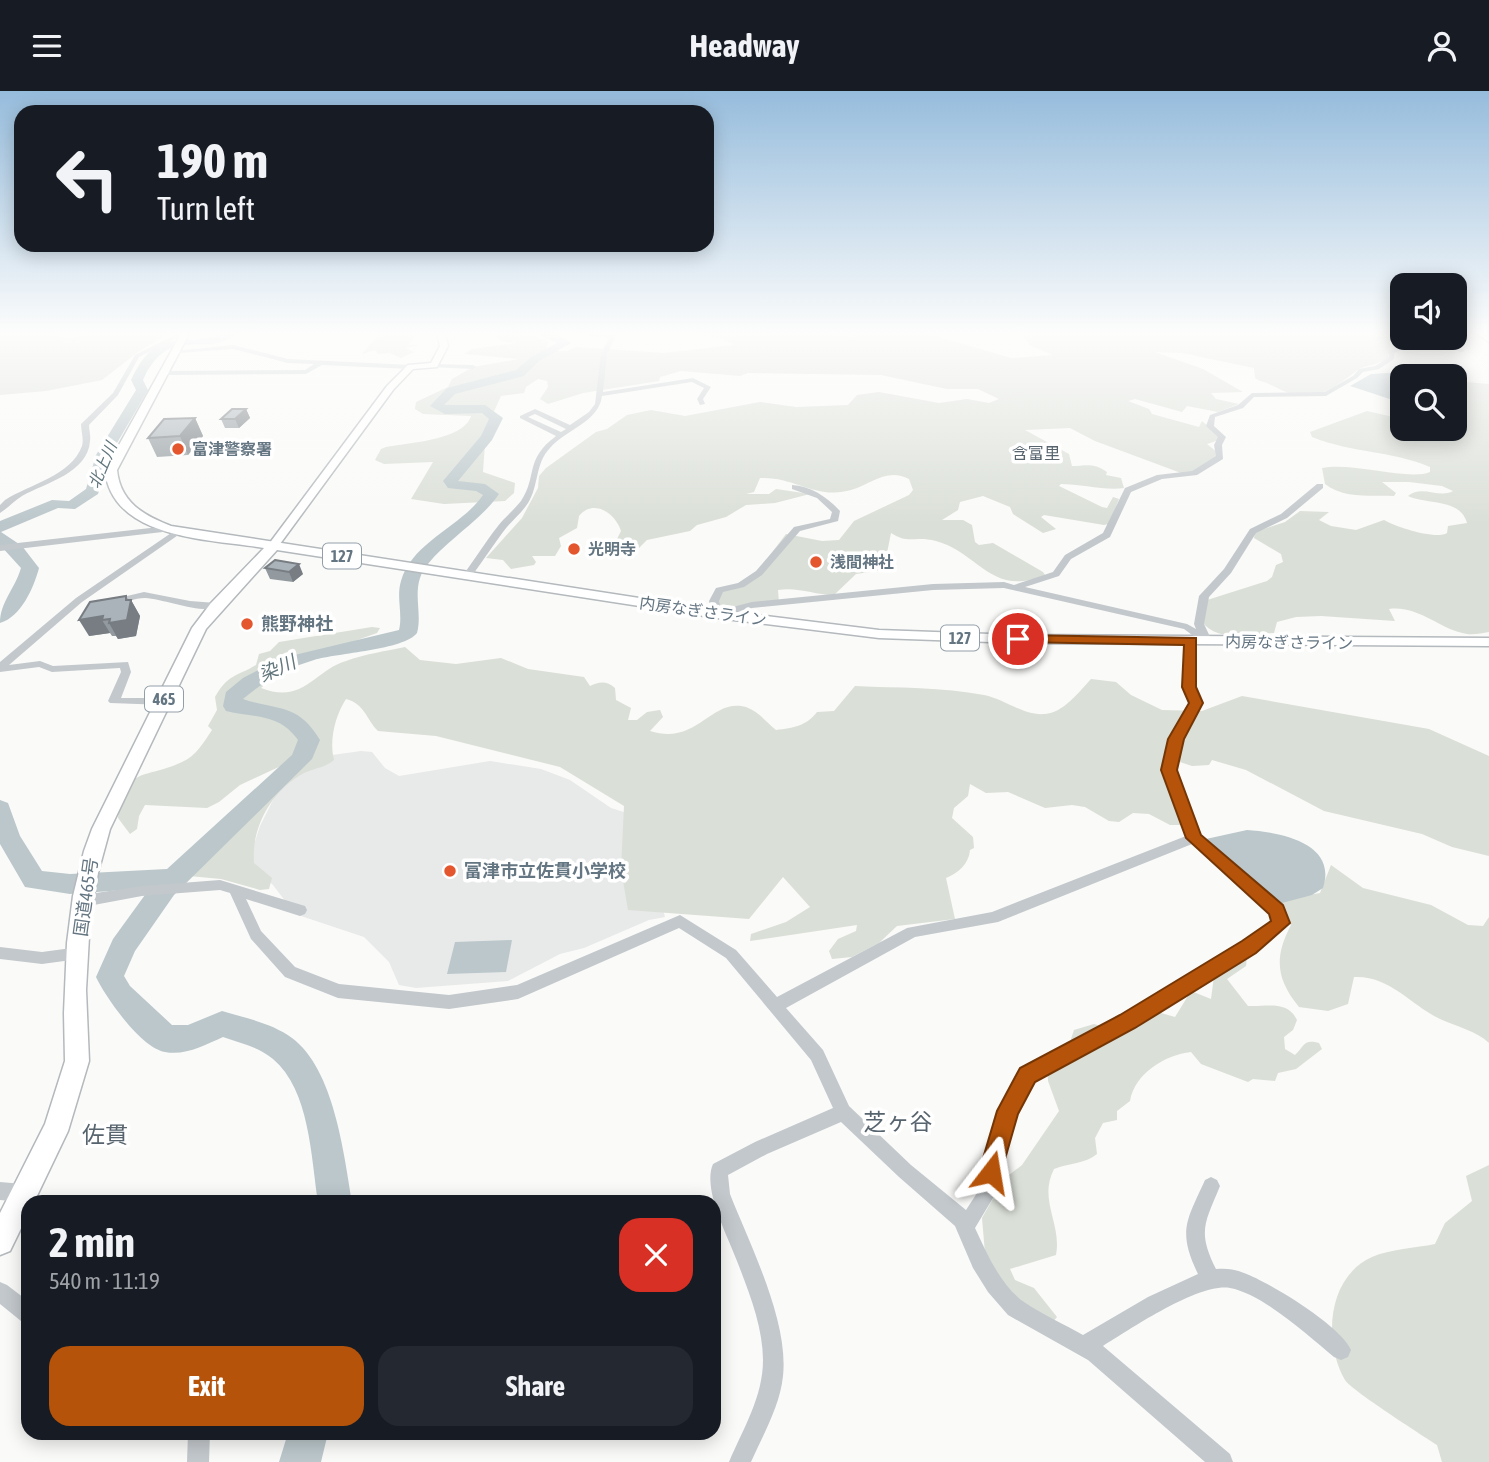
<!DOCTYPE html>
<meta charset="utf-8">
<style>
body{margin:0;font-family:"Asap Condensed","Noto Sans JP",sans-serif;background:#242831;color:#f1f3f6;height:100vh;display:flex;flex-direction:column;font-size:26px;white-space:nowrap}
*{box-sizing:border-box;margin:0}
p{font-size:23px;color:#9ea1a6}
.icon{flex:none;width:38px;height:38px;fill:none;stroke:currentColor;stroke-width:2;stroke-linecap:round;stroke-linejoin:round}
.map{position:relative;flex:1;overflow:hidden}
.drawer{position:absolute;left:21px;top:1104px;width:700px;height:245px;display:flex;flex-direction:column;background:#171b24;border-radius:21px;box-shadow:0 4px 18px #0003}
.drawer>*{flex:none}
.hud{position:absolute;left:14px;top:14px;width:700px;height:147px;border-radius:21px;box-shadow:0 4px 18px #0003;background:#171b24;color:#f1f3f6;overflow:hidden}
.tools{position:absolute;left:1390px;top:182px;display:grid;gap:14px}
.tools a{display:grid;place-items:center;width:77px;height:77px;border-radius:14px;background:#171b24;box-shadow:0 4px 18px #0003;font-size:35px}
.pin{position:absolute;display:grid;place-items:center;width:60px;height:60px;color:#fff;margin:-30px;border:4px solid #fff;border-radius:50%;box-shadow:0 2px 7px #0007}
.me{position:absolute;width:77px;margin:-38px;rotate:14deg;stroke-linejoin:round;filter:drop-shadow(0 0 5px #0008)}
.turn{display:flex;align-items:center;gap:24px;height:147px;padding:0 28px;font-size:32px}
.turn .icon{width:91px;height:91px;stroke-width:2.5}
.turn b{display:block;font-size:49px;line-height:60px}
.round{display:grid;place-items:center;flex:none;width:74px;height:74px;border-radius:21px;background:#242831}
.head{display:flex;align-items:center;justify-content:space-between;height:119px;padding:0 28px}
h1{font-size:42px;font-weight:700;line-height:52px}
.action{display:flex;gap:14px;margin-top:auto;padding:14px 28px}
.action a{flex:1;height:80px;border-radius:21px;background:#b45309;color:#fff;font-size:28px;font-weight:700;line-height:80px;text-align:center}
.action a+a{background:#242831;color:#f1f3f6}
header{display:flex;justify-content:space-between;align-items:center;height:91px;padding:0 28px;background:#171b24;font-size:32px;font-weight:700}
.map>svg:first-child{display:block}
.built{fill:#e8e9e9}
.green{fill:#dadfd7}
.water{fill:#bbc7cb}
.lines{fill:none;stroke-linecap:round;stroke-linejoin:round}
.river{fill:#bbc7cb;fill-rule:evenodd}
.major-casing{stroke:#b5babe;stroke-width:3}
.highway-casing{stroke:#b4b9bd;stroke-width:3}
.minor{fill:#c3c8cc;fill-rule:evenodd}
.major{fill:#fff;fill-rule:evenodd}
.highway{fill:#fff;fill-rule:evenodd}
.wall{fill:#929a9f}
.shaded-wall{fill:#777d82}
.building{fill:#aab3b9;stroke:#777d82;stroke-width:2}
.route{fill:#b45309;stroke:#753606;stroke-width:2}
.poi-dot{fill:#e4572e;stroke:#fff;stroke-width:2.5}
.labels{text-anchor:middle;stroke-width:7;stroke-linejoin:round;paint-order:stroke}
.far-poi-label{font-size:16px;font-weight:bold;fill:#657683;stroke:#fff;text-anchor:start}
.far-neighbourhood-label{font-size:16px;fill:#57646e;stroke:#fff}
.far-water-label{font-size:16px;font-style:italic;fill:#60757c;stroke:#fff}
.shield{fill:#fff;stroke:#939fa8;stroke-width:2}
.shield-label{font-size:16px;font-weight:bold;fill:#657683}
.far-street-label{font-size:16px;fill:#657683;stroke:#fff}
.poi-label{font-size:18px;font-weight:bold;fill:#657683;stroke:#fff;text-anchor:start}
.street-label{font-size:18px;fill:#657683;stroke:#fff}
.water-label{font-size:19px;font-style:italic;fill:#60757c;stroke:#fff}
.near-neighbourhood-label{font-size:23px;fill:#57646e;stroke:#fff}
</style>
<header><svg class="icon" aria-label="menu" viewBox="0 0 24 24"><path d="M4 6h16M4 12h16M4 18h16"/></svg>Headway<svg class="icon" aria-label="person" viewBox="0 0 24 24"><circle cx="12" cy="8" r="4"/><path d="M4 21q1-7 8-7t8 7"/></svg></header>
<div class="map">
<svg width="1489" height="1371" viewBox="0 0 1489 1371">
<rect width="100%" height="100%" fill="#fafaf8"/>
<!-- built -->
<path class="built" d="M361,660L372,661L385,677L399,685L490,670L541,678L570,689L611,717L637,725L665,826L649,829L584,857L560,863L508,890L416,897L399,894L389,871L364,846L295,823L273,794L248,772L260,735L279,697L325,665Z"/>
<!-- green -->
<path class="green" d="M0,241H29L70,247L109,241H171L138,261L102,289L46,300L0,304Z
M381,241H419L408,254H418L406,257L414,261L401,267L389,262L378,263L375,259L362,263Z
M492,241C513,241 529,242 548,250L546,260H567L576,256L664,262L734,254L720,247L673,241H810L851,246L854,241H923L1011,267L1053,264L1029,254L1023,245L1006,241H1400L1396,244L1411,251L1389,261L1388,267C1381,273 1364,275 1359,278C1341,291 1322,310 1296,304C1284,302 1273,293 1260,290L1255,287L1254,277L1182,262L1155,261L1203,278L1243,301L1211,302L1216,308L1239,313L1218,321L1187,315L1182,321L1135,308L1128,310L1149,318L1152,323L1199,336L1202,330L1219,345V349L1207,353L1218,362L1217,365L1191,381L1181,382L1095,350L1070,337L1025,339L1069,363L1072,375C1084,375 1094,371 1107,381L1106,384L1121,387L1124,397C1107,400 1080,393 1061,393L1059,395L1102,416L1107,417L1113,406L1119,408L1109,433L1104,434L1044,424L1041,426L1056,438L1043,442L1013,423L1010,416L983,405L960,411L958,419L942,429H963L972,434L975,451L979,454L993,452L1043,481L1045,484C992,507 978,461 936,450C914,444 910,454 891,442L887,462L854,463L842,467L850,480L881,475L883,479L856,483L834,504C814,504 799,496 778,499L779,512L775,514L726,516L714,512L715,503L751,489L786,443L822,450L839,449L854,430L909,404L913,399L909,388C887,376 870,394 851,399C816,409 794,385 760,387L754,401L746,403H769L776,398L810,403L775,412L746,414L726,426L697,434L690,440L647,449L631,465L617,462L615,452L621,440C616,423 594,407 579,425L577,437L559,447L561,455L555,465H532L536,471L534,474L511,478L503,469L486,467L522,427L538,397L539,385L546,377L596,341L607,338L627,324L651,319L685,325L760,311L796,316L848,314L857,304L879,301L939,312L967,308L989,312L999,308L978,298H947L881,284L748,282L740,285L681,280L660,286L659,290L583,302L548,313L540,308L548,296L547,290L538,288L526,296L524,302L501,305L486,338L483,381L515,392L514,402L505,410L444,413L411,408L433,371L384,373L375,369L381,358L386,356C408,352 464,349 471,325L423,323L415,318L416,311L448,296L452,288L473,276L519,268L464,263L472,258L516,252L502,251Z
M1454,290L1489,293V541C1482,542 1474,544 1467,543C1440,539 1419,514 1389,518L1395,530L1321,525L1296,526L1277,531L1274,542C1250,543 1219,552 1202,531L1204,510L1267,490L1272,486L1276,474L1283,471L1281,463L1254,447L1255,441L1285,431L1300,420L1329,421L1319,429L1331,435L1356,439L1384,429C1396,436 1436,449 1447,442L1448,435L1467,432C1460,407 1428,414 1408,405C1422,393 1439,408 1453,400L1442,395L1409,391H1382L1396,402L1394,405C1371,404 1344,408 1325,393L1322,377C1354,371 1408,390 1430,381V376C1390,359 1355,363 1312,346L1310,341L1367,320L1402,328V338H1454Z
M372,536L380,537L377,542L287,574L261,597C303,614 315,579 346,570C365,563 386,560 405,556L420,569L456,573L501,567L528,578L584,586L590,595C600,590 607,590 615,597L616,609L631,617L628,629H637L647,621L660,619L663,626L650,640C698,655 711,606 746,616C758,620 766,631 776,639C794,637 806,635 817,621L834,620L855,595C898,597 942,596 984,604C1005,608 1023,625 1045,623C1063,622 1079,601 1091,588L1116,591L1131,604L1162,619L1202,620L1242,605L1429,638L1489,665V765L1452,756L1422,743L1324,720L1246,679L1212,669L1209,674L1192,675L1171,668L1164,686L1171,689L1182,727L1180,734H1170L1149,723L1133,722L1119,731L1109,730L1085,716L1072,714L1045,717L1008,701L986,702L970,693L968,705L954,717L952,727L973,746L974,757L970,759C969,773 958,782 946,787L955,828L897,835L879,852L852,866L832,868L829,860L838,848L856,840L857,834L750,850L751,843L786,831L810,816L783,786L749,828L628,819L621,778L624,715L560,676L436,645L378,640C366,628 365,613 346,608C335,625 329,649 334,669C324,677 315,677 304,682C272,699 251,736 254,772L272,787L269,798L260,799L221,788L189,785L185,776L241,714L283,674L240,694L219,711L207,717L145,714L139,725L137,738L130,743L118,727C126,673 145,689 182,671C196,665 204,651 212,639L208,635L217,619L215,606C228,583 236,586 256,574L259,563L270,560L279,551Z
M1331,774L1363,797L1431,814L1468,834L1483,835L1489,826V952C1477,940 1455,935 1440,928C1411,914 1389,884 1354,886L1348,913L1328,920L1299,916C1276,888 1274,866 1291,834L1281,826L1278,810L1320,802Z
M1240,864L1247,866L1246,875L1227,888L1248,915C1268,916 1287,909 1297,929L1293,939L1284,946L1285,958L1295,964C1305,955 1303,948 1319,952L1322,958L1296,978L1278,982L1275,990L1253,988L1248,991L1201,973L1191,961C1165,964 1135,982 1130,1010L1117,1020V1029L1103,1032L1095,1047L1097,1063C1085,1073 1069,1072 1054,1078C1038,1109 1062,1133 1056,1164L1010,1178L1015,1189L1034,1197L1057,1226L1051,1233L1003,1195L985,1162L982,1127L1004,1088L1022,1074L1059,1020L1048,990L1047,973L1069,954L1074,939L1094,933L1108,937L1147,918L1175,926L1191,900L1211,908L1215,878Z
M1489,1074V1371H1442L1437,1354C1422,1344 1351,1299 1345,1289C1323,1251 1327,1186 1372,1166C1390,1158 1416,1157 1435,1153L1445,1132L1472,1110L1466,1085Z"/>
<!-- water -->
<path class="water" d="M1403,281L1419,285H1402V312L1350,295L1371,283Z
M1247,739C1278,741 1338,751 1323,797L1312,804L1278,813L1206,748Z
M512,849L506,881L447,883L455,851Z"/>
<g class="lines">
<!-- river -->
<path class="river" d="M226,241H240C204,270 170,230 143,289L148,299L110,364L98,403L75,418L58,417L1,441L22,455L39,477C34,496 21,526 0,532C0,511 15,498 21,477L0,454V430L52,409L69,410L86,398L96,364L136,299L131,289C159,230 181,261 226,241Z
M532,241L556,242L571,252L539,270L524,285L455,303L444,314H485L503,327L492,349L458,390L485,393L499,403C480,432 429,460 420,487C414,505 422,524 417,542C404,559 337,562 314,569C287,577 264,590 243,608C277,620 297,611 320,649L312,668L174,804L135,860L124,885L130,895L172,934H188L222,920C245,927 272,932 292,947C334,978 344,1063 352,1111H318C311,1067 310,999 273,968C259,956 240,952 223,946C205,954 185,965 165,961C141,957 106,907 96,886L113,848L150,797L70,803L25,796L0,753V709L8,712L20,745L42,780L70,783L167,778L292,664L298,649C279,622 255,627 226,620L223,615L226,601L243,587L282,567L399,539C403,523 396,506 401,490C412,451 461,436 483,404L476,400L448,397L443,390L481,345L489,328L482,322L445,323L430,315L447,297L516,279L531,266L557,252Z
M288,1342H328L321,1371H279Z"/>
<!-- major casing -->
<g class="major-casing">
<path id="major" d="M437,241H445L448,255L437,276L413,278L393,299L277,457H269V453L387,295L408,274L431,272L440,255Z"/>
</g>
<!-- highway casing -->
<g class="highway-casing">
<path id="highway" d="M182,241H190L117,379C120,411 143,424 171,435L717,519L879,539L1018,544L1489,547V555L1018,552L879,547L717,527L277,459L206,538L110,738L98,782L90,828L86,899L89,970L68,1040L34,1111H28V1123L10,1160L0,1164V1122L45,1033L65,970L64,922L67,852L73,805L84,760L92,738L192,537L211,512L264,457C211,448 112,449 105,379Z
M1474,241L1489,244V251Z"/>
</g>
<!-- minor -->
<path class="minor" d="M181,241H189L139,266L118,304L89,334C89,339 91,345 90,350C88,382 45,392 22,405C14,410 8,417 0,422V414L5,409C30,393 71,385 82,355C84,348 81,340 81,333L113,302L135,264Z
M555,241L611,244L612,241H618L607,263L603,301L693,287L711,296L703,308L705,313L700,314L697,308L704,297L692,291L602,305C599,331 565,339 550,357C535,372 539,395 528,412C521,423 510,431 503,441C492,456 482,471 471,486H465L463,484C475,468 486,450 498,435C505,426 514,419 521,410C538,384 524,369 556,345L520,327V325L535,318L570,334L589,321L595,313L601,263L609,247ZM535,323L566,338L561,341L528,326Z
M1420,247L1450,250L1465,260L1460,261C1433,244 1422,250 1394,262V268L1379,278L1363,281L1357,287L1326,305L1254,306L1243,317L1215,326L1214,335L1226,346L1222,354L1223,368L1197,384L1162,388L1131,401L1110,446L1071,468L1059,485L1025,496L1187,533L1196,538L1194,533L1199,505L1224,478L1250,438L1281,423L1317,393H1323V397L1287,427L1256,442L1231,482L1209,506L1204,533L1212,550L1211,552H1203L1184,538L1004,497L933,499L752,517L717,526L712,523L709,510L716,497L738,492L756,480L794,436L830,428L832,421L817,407L792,398V394C811,395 827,406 840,420L838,430L800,440L762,484L744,496L723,501L719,510L721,519L752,511L933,493L1004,491L1014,494L1053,481L1065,464L1103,442L1125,397L1157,384L1192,380L1216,365L1214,354L1218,346L1206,335L1210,324L1238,314L1252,302L1325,301L1353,285L1359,278L1375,275L1389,266V260Z
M233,254L288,268L411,274L414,276L411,278L322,274L306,283L165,284L162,282L165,280L305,279L314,273L288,272L233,258L178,262L175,260Z
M432,273L473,274L476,276L473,278L430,276Z
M168,435L171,436V440L0,460V454Z
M177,438L184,440L82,511L9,574L40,570L53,575L128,571L131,581L121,607H162L168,611L166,614L110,612L108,610L121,581L120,577L52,581L39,576L0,581V571L76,507Z
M144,501L190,510L216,512L221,515C205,525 165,508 145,507C135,507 123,512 113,514L108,511L110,509Z
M1191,547L1196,550L1194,596L1202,612C1191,632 1176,653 1175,677C1175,690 1193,731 1199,744L1282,815L1288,832L1286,836L1254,860L1133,936L1034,990L1016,1023L1004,1059L996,1102L975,1137C987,1163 1001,1195 1024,1211C1043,1224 1064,1233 1083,1244L1148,1206L1198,1183C1177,1140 1187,1129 1205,1089L1211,1086L1217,1089L1220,1095C1205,1132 1197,1140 1216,1178C1226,1177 1234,1178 1244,1182C1269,1191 1341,1235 1351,1259L1348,1266L1341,1269L1334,1266C1309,1245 1263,1203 1230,1197C1198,1192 1131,1238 1103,1255L1230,1363L1233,1371H1205L1088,1269L1008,1224L988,1201L973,1177L955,1135L899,1086L841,1031L767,1063L728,1084L730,1103C750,1154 789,1230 783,1285C780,1315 763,1344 751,1371H729C743,1338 763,1306 763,1269C763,1236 749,1201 737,1170C728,1145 702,1098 713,1073L755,1051L833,1017L811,969L726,867L679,837L518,908L449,918L338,907L285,886L251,848L230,802L220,799L142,805L83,816L78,814L76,810L78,806L83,804L142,795L220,789L305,815L307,819L305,823L300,825L246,808L261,840L295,876L339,893L449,904L517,894L680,824L736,859L777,906L907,837L992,821L1186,745L1163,679L1170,648L1190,612L1184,596L1186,550ZM1192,753L1271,822L1273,830L1244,852L1121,926L1022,978L999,1020L986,1059L979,1099L966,1119L911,1074L849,1015L823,959L786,917L915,846L998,831Z
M0,856L42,861L79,856L84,858L86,862L84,866L79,868L42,873L0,868Z
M0,1091L23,1093L29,1096L32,1102L29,1108L23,1111L0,1109Z
M0,1191L7,1194L28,1210V1233L21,1230L0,1213Z
M188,1342H210L209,1371H187Z"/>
<!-- major -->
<use href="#major" class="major"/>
<!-- highway -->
<use href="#highway" class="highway"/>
</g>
<!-- wall -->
<path class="wall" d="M246,318L250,327L239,337H225L221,328Z
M195,327L203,345L188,364L157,366L148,347Z
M265,477L303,483L293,491L270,488Z
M131,509L140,525L136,545L118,548L116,545H112L110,542L89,545L90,511Z"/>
<!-- shaded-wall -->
<path class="shaded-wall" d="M246,318L250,327L239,337L235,328Z
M195,327L203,345L188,364L180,345Z
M299,473L303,483L293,491L289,481Z
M126,505L130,513L131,509L140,525L136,545L118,548L109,532L126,509Z
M103,525L102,529L110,542L89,545L79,529Z"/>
<!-- building -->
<path class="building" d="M232,318H246L235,328H221Z
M195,327L180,345L148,347L164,328Z
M275,469L299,473L289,481L265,477Z
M126,505V509H131L127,529L109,532L110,528L102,529L103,525L79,529L90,511Z"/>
<!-- sky -->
<linearGradient id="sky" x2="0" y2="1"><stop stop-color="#96bcdc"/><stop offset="0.56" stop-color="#fdfdfc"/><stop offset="1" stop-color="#fdfdfc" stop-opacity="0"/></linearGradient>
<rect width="1489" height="433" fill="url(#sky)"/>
<!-- route -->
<path class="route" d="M1018,544L1196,547V596L1203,612L1184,648L1177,679L1201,744L1283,814L1290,832L1256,862L1135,937L1035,991L1018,1023L999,1089L991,1092L983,1089L979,1081L997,1020L1020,977L1120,924L1242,850L1271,830L1269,823L1186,747L1161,679L1168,648L1189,612L1182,596L1184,554L1013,551L1011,548Z"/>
<!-- markers -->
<g class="poi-dot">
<circle cx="178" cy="358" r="7"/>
<circle cx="574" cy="458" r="7"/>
<circle cx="816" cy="471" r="7"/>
<circle cx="247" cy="533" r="7"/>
<circle cx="450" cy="780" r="7"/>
</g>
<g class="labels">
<!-- far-poi labels -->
<g class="far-poi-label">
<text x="192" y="364">富津警察署</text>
<text x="588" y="464">光明寺</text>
<text x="830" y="477">浅間神社</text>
</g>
<!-- far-neighbourhood labels -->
<g class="far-neighbourhood-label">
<text x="1036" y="368">含富里</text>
</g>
<!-- far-water labels -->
<g class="far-water-label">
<text transform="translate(102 374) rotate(-67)" y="6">北上川</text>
</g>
<!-- shield labels -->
<g class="shield">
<rect x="323" y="452.5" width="38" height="25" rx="5"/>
<rect x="941" y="534.5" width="38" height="25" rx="5"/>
<rect x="145" y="595.5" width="38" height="25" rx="5"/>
</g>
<g class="shield-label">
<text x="342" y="471">127</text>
<text x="960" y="553">127</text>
<text x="164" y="614">465</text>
</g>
<!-- far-street labels -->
<g class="far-street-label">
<text transform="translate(703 520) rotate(8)" y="6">内房なぎさライン</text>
<text transform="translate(1289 551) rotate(1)" y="6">内房なぎさライン</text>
</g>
<!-- poi labels -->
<g class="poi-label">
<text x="261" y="539">熊野神社</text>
<text x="464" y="786">富津市立佐貫小学校</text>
</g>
<!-- street labels -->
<g class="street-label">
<text transform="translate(86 806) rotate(-82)" y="6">国道465号</text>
</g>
<!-- water labels -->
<g class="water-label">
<text transform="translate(277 577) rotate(-24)" y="7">染川</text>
</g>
<!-- near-neighbourhood labels -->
<g class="near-neighbourhood-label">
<text x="898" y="1039">芝ヶ谷</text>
<text x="105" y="1052">佐貫</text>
</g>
</g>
</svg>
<div class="tools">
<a><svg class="icon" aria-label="sound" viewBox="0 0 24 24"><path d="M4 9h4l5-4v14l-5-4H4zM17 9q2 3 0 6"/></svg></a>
<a><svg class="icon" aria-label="search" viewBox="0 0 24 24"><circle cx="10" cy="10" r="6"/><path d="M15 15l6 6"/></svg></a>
</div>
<div class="pin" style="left:1018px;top:548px;background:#d93025"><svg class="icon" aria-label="arrive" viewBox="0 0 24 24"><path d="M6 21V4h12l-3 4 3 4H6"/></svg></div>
<svg class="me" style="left:991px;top:1081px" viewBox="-20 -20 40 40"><path d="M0-17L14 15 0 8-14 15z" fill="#b45309" stroke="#fff" stroke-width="4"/></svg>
<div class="hud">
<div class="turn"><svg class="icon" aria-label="left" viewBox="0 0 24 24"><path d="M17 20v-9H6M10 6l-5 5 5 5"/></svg><div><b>190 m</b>Turn left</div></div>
</div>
<section class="drawer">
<div class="head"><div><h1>2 min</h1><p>540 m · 11:19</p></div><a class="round" style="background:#d93025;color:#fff"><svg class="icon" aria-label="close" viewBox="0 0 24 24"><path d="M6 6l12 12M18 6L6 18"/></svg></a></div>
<div class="action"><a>Exit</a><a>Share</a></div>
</section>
</div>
